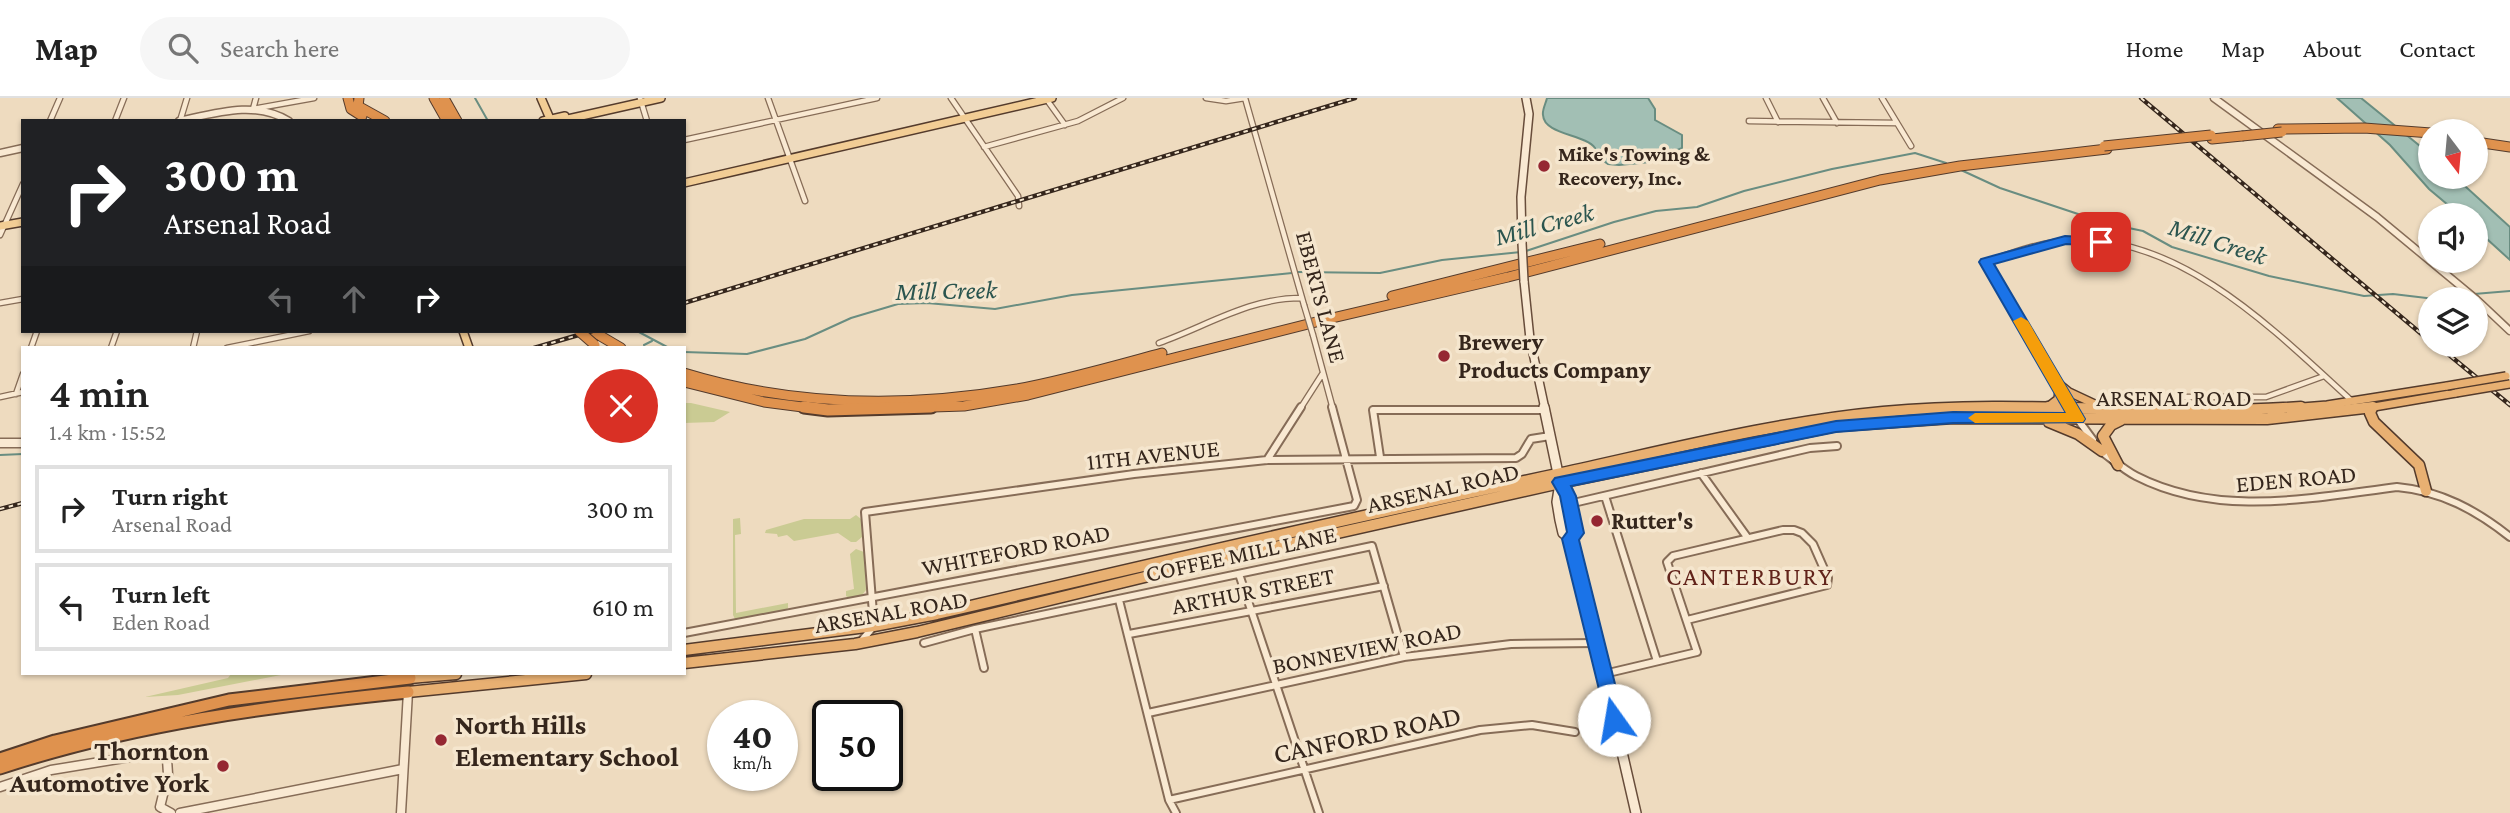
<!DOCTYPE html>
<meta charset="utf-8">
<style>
body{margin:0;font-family:"Crimson Pro",serif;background:#f6f6f6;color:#222;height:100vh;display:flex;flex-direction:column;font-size:26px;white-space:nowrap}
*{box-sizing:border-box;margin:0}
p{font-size:23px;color:#767676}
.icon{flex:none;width:38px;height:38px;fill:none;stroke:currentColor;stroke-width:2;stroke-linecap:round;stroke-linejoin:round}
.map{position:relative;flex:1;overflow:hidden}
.drawer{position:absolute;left:21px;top:248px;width:665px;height:329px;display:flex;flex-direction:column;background:#fff;border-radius:0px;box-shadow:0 2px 5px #0004}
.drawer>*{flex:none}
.guide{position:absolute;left:21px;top:21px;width:665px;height:214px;border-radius:0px;box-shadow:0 2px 5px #0004;background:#202124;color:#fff;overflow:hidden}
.needle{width:46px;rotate:164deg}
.fabs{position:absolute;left:2418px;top:21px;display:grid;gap:14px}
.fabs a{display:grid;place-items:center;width:70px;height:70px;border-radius:50%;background:#fff;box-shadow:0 2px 5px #0004;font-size:35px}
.speed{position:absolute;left:707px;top:602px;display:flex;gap:14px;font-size:35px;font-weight:700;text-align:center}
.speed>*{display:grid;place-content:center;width:91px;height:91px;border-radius:50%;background:#fff;box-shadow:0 2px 5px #0004;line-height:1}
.speed small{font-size:18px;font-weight:400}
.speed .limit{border:4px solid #111;border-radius:10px;background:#fff;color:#111}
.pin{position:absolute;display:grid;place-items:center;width:60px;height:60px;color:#fff;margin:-30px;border-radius:14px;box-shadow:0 4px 10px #0006}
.me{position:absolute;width:77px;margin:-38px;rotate:347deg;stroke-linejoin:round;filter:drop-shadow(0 0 5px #0008)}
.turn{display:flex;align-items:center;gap:24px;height:147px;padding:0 28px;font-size:32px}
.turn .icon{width:91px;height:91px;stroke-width:2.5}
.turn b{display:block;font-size:49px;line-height:60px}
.lanes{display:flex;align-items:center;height:66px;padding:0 28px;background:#0003;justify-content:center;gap:35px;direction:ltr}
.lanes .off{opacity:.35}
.round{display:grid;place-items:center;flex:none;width:74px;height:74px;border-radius:37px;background:#f6f6f6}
.summary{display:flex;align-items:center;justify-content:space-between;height:119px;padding:0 28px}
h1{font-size:42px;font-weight:600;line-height:52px}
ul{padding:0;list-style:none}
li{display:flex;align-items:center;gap:21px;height:88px;margin:0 14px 10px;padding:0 14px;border:4px solid #e0e0e0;border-radius:0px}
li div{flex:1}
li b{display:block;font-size:26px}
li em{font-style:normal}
header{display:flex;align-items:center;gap:42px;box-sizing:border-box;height:98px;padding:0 35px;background:#fff;border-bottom:2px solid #e0e0e0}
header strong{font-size:33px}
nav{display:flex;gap:38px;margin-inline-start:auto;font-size:24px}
.search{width:490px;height:63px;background:#f6f6f6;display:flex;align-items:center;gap:18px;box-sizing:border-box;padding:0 24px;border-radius:38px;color:#767676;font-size:26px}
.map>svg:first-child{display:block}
.green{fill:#cacb93}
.water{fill:#a2bfb4;stroke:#698d81;stroke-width:2}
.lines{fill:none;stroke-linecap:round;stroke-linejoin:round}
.stream{stroke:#698d81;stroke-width:2}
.minor-far1-casing{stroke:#866c57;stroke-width:7}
.minor-casing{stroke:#866c57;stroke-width:10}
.tertiary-far1-casing{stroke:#866c57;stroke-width:9}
.tertiary-casing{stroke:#866c57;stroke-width:11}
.secondary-far1-casing{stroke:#684d3b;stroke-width:10}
.secondary-casing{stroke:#684d3b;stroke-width:12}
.primary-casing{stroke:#543b2c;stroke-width:10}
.trunk-far1-casing{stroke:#543b2c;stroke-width:10}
.trunk-casing{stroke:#543b2c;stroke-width:13}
.motorway-far1-casing{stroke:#543b2c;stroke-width:11}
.motorway-casing{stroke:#543b2c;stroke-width:15}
.minor-far1{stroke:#f9e9d2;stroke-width:4.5}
.minor{stroke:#f9e9d2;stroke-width:6}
.tertiary-far1{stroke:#f9e9d2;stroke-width:6}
.tertiary{stroke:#f9e9d2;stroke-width:8}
.secondary-far1{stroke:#f9e9d2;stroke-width:7}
.secondary{stroke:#f9e9d2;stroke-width:9}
.primary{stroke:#f2cd95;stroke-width:7}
.trunk-far1{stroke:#e8b072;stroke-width:7}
.trunk{stroke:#e8b072;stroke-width:10}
.motorway-far1{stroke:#df924e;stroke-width:9}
.motorway{stroke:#df924e;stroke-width:11}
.rail-casing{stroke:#35261c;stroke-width:4.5}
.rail{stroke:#f5e6ce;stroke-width:2;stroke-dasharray:4.5;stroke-linecap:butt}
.minor-bridge-casing{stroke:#866c57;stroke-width:7;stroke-linecap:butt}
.secondary-bridge-casing{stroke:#684d3b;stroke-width:10;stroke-linecap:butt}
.trunk-bridge-casing{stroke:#543b2c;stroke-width:10;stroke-linecap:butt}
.motorway-bridge-casing{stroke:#543b2c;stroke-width:11;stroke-linecap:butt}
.minor-bridge{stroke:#f9e9d2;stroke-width:4.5}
.secondary-bridge{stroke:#f9e9d2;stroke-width:7}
.trunk-bridge{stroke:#e8b072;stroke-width:7}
.motorway-bridge{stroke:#df924e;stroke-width:9}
.route{fill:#1a73e8;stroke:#114b97;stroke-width:2}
.slow{fill:#f59e0b}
.poi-dot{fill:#952732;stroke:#f5e6ce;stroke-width:2.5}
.labels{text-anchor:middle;stroke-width:7;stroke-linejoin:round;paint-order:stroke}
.far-poi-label{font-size:21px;font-weight:bold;fill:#35261c;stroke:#f5e6ce;text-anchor:start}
.street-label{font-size:24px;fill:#35261c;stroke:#f5e6ce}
.poi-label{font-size:24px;font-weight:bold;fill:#35261c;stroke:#f5e6ce;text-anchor:start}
.water-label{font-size:26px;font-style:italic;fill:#2b554f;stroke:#f5e6ce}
.neighbourhood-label{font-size:26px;letter-spacing:2px;fill:#62241b;stroke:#f5e6ce}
.near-poi-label{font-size:28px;font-weight:bold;fill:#35261c;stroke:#f5e6ce;text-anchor:start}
.near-street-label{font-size:28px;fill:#35261c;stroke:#f5e6ce}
</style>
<header>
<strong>Map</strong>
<div class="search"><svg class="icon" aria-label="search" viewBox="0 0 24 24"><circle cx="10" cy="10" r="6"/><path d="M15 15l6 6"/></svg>Search here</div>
<nav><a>Home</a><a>Map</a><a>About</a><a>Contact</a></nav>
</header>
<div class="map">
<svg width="2510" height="715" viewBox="0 0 2510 715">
<rect width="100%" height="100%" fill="#eedbbf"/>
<!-- green -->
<path class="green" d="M684,305H691L730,314L714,324L684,325Z
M856,417L861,421L862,439L856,444H851L838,435L794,443L787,437L778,439L777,436L765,435L766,432L804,421H850Z
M740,420L741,436L735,437L736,515L788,505V510L783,514L736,523L733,517V421Z
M856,451L864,454L866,492L862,497L851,501L846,498V493L854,491L850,456Z
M231,576H286L178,597L145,599L228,580Z"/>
<!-- water -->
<path class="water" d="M1547,0H1648L1655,11V22L1682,37V50L1650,64L1619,67L1608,66L1594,56L1595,50C1585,36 1544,37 1543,17C1542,12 1546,5 1547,0Z
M2337,0H2361L2431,57V79H2455L2510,129V162L2476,131V117H2460L2429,91L2390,47Z"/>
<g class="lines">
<!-- stream -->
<path class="stream" d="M475,0L488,23
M1961,72L2000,90L2105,125L2143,133L2172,149L2269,178L2364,198L2393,196L2435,201
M1526,153L1614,124L1656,113L1697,109L1744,93L1832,71L1915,55L1946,65
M1297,174L1380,175L1442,162L1521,154
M2474,196L2510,193
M2446,201L2468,196
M637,233L669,250
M644,247L652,243
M684,254L747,256L805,241L851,220L898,206L927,205L995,211L1072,197L1292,175
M0,357L23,356"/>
<!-- minor-far1 casing -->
<g class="minor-far1-casing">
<path id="minor-far1" d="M256,0L253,11L314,0
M640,0L647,23
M768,0L805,103
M951,0L1018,98L1019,108
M1206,0L1226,3L1245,0
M1245,0L1304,207
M1766,0L1778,24
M1823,0L1837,25
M1882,0L1911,48
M1047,2L1065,27
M50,23L60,0
M115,23L124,0
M180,23L187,0
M1749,23L1897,25
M684,42L877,0
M984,49L1078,23L1123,0
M0,137L23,86
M0,205L23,201
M1313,237L1333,311
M1159,245C1207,228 1249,200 1301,200
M31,250L37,233
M111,250L117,233
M193,250L197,233
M227,250L309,233
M2053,281L1986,164C2014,154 2043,143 2074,142C2183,138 2278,236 2353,304
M2060,292L2071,311
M16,296L23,276
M0,299L23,294
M2164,299H2266L2324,278
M1300,311L1323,275"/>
</g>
<!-- minor casing -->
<g class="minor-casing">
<path id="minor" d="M2076,319L2093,342
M2101,353C2112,361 2124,372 2136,378C2218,420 2310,400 2397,389C2441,393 2476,412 2510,439
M1380,359L1373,312H1544
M1267,362L1301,309
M1701,375L1747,439
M1605,398L1657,563
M1569,406L1810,350L1837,348
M1239,476L1319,715
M1119,502L1169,702L1176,715
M975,531L984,570
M684,535L1354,408L1357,402L1332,309
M1129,536L1384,488
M863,541L874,528L865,414L1134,376L1267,362L1516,360L1522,356L1531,341L1550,338
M924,545L975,531L1372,448L1404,559
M1604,576L1697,554L1667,464L1673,458L1783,432H1794L1802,435L1813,446L1828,480L1827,487L1687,522
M1148,615L1404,559L1511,546L1596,545
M1169,702L1480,632L1532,627L1575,634"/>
</g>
<!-- tertiary-far1 casing -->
<g class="tertiary-far1-casing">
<path id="tertiary-far1" d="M2214,0L2377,119L2476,201
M179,23C216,15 255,2 289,23
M0,55L23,50
M2476,201L2510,233"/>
</g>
<!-- tertiary casing -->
<g class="tertiary-casing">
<path id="tertiary" d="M0,345H23
M0,689L51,672L155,655L167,661L168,676L160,709L171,715
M180,715L403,671
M401,715L408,594"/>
</g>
<!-- secondary-far1 casing -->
<g class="secondary-far1-casing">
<path id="secondary-far1" d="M1522,145L1521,99L1529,16L1526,0
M1524,183L1530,241L1545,311"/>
</g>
<!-- secondary casing -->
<g class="secondary-casing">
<path id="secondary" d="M1544,309L1560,385L1568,398L1575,435L1571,441
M1560,385L1557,404L1560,422L1563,435L1571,441L1581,476L1636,715"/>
</g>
<!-- primary casing -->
<g class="primary-casing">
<path id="primary" d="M541,0L551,23
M543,23L565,18
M559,23L661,0
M684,85L1052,0
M0,128L23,124
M463,233L469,250"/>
</g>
<!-- trunk-far1 casing -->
<g class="trunk-far1-casing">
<path id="trunk-far1" d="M2052,280L2069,294L2101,309
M1935,311H2019
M2045,311L2058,301L2059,292
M2277,311L2327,307L2447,288
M2362,311L2456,295"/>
</g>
<!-- trunk casing -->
<g class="trunk-casing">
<path id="trunk" d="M2372,310L2370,315L2374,324L2419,367L2426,393
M2045,311L2048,309
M2049,324L2078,336L2102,353
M2118,367L2103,338L2111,327L2121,322
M684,552L874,528L937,516C1145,467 1353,419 1562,375C1668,352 1775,324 1883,314C2022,301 2162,319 2301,309
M684,565L855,546L917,534L1186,469L1560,385L1836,328L1953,320L2267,321L2373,309
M410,580L456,576
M408,594L586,576"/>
</g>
<!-- motorway-far1 casing -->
<g class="motorway-far1-casing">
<path id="motorway-far1" d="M348,0L351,11L362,18
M359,0L358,8L385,23
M434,0L447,23
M444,0L457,23
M2278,31L2364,30L2431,35
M2212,41L2242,38
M2476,44L2510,49
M1392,198L1600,146
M592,233L621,250
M684,275C792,308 906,310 1017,291C1066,282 1114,268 1162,255
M684,284L764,304L818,311
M871,311L964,308L1028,297L1328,221L1508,179L1880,82L1960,68L2107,51"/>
</g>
<!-- motorway casing -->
<g class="motorway-casing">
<path id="motorway" d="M804,309L828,312L931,309
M0,661L55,643L229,602L410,580
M0,670C133,626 269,608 408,594"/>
</g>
<!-- minor-far1 -->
<use href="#minor-far1" class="minor-far1"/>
<!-- minor -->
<use href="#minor" class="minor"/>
<!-- tertiary-far1 -->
<use href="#tertiary-far1" class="tertiary-far1"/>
<!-- tertiary -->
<use href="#tertiary" class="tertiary"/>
<!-- secondary-far1 -->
<use href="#secondary-far1" class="secondary-far1"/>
<!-- secondary -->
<use href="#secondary" class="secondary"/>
<!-- primary -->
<use href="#primary" class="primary"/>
<!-- trunk-far1 -->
<use href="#trunk-far1" class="trunk-far1"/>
<!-- trunk -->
<use href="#trunk" class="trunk"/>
<!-- motorway-far1 -->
<use href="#motorway-far1" class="motorway-far1"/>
<!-- motorway -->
<use href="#motorway" class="motorway"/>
<!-- rail casing -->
<g class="rail-casing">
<path id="rail" d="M2141,0L2431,244
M684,205L1355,0
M2437,247L2510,307
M534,250L592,233
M0,411L23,405"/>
</g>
<!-- rail -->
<use href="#rail" class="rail"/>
<!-- minor-bridge casing -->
<g class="minor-bridge-casing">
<path id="minor-bridge" d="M1304,207L1313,237"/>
</g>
<!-- secondary-bridge casing -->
<g class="secondary-bridge-casing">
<path id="secondary-bridge" d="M1522,145L1524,183"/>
</g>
<!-- trunk-bridge casing -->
<g class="trunk-bridge-casing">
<path id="trunk-bridge" d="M2447,288L2506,278
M2456,295L2510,286"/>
</g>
<!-- motorway-bridge casing -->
<g class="motorway-bridge-casing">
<path id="motorway-bridge" d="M2242,38L2282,34
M2104,48L2211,37
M579,233L595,247"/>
</g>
<!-- minor-bridge -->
<use href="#minor-bridge" class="minor-bridge"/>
<!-- secondary-bridge -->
<use href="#secondary-bridge" class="secondary-bridge"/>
<!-- trunk-bridge -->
<use href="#trunk-bridge" class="trunk-bridge"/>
<!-- motorway-bridge -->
<use href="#motorway-bridge" class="motorway-bridge"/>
</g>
<!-- route -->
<path class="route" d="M2065,138L2101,140L2108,144L2101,148L2066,146L1994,166L2085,321L2083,324L1953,325L1836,334L1571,388L1576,398L1584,435L1579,442L1624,622L1621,628L1614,631L1608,628L1562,441L1567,434L1560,398L1552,384L1555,380L1836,323L1953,314L2066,315L1979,164L1981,161Z"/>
<!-- slow -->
<path class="slow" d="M2021,219L2028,223L2085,321L2083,324L1975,325L1968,320L1975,315H2066L2013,223Z"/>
<!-- markers -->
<g class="poi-dot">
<circle cx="1544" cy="68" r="7"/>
<circle cx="1444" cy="258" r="7"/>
<circle cx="1597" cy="423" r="7"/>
<circle cx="441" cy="642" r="7"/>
<circle cx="223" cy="668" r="7"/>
</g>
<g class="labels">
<!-- far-poi labels -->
<g class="far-poi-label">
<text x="1558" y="63">Mike's Towing &amp;<tspan x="1558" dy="24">Recovery, Inc.</tspan></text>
</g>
<!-- street labels -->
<g class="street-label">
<text transform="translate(1321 199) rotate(75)" y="8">EBERTS LANE</text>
<text x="2174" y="308">ARSENAL ROAD</text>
<text transform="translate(1153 357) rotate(-6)" y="8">11TH AVENUE</text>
<text transform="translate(2296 381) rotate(-5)" y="8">EDEN ROAD</text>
<text transform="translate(1443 390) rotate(-13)" y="8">ARSENAL ROAD</text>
<text transform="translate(1016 452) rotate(-11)" y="8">WHITEFORD ROAD</text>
<text transform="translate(1241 456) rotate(-12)" y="8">COFFEE MILL LANE</text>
<text transform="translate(1253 493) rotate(-11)" y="8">ARTHUR STREET</text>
<text transform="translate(891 514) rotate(-10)" y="8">ARSENAL ROAD</text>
<text transform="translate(1367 550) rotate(-11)" y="8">BONNEVIEW ROAD</text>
</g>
<!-- poi labels -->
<g class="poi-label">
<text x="1458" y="252">Brewery<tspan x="1458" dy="28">Products Company</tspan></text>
<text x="1611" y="431">Rutter's</text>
</g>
<!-- water labels -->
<g class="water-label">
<text transform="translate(1544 126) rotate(-15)" y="9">Mill Creek</text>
<text transform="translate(2218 143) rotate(18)" y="9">Mill Creek</text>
<text transform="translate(946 192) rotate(-1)" y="9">Mill Creek</text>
</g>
<!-- neighbourhood labels -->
<g class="neighbourhood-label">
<text x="1750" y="487">CANTERBURY</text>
</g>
<!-- near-poi labels -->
<g class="near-poi-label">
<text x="455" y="636">North Hills<tspan x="455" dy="32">Elementary School</tspan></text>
<text x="209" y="662" text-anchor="end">Thornton<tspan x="209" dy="32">Automotive York</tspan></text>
</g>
<!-- near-street labels -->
<g class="near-street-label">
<text transform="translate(1367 636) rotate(-12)" y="10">CANFORD ROAD</text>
</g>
</g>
</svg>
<div class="fabs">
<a><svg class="needle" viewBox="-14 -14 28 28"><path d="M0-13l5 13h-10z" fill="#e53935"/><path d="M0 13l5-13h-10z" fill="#767676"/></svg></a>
<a><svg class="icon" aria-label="sound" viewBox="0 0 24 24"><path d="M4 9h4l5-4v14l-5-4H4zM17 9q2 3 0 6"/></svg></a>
<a><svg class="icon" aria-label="layers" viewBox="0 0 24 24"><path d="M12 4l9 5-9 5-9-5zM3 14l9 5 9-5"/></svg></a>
</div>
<div class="speed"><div>40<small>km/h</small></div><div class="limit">50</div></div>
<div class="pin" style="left:2101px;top:144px;background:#d93025"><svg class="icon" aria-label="arrive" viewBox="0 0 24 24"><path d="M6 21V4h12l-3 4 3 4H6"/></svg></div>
<svg class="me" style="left:1614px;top:622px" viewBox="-20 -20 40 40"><circle r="19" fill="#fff"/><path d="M0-13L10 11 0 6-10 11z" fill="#1a73e8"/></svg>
<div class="guide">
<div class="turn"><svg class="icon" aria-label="right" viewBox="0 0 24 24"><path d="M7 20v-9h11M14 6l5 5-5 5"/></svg><div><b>300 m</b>Arsenal Road</div></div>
<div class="lanes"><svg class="icon off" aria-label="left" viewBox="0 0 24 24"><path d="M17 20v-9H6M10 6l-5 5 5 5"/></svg><svg class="icon off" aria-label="ahead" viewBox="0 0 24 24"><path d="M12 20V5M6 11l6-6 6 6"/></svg><svg class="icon" aria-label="right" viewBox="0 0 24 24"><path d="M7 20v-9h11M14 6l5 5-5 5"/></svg></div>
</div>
<section class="drawer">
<div class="summary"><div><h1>4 min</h1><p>1.4 km · 15:52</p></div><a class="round" style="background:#d93025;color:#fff"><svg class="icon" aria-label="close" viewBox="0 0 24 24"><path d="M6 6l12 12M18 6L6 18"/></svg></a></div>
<ul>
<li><svg class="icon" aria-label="right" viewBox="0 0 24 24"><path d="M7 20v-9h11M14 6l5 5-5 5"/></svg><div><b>Turn right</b><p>Arsenal Road</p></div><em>300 m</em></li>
<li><svg class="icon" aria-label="left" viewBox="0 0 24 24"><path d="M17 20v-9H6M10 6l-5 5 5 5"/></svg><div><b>Turn left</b><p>Eden Road</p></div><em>610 m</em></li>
</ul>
</section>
</div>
